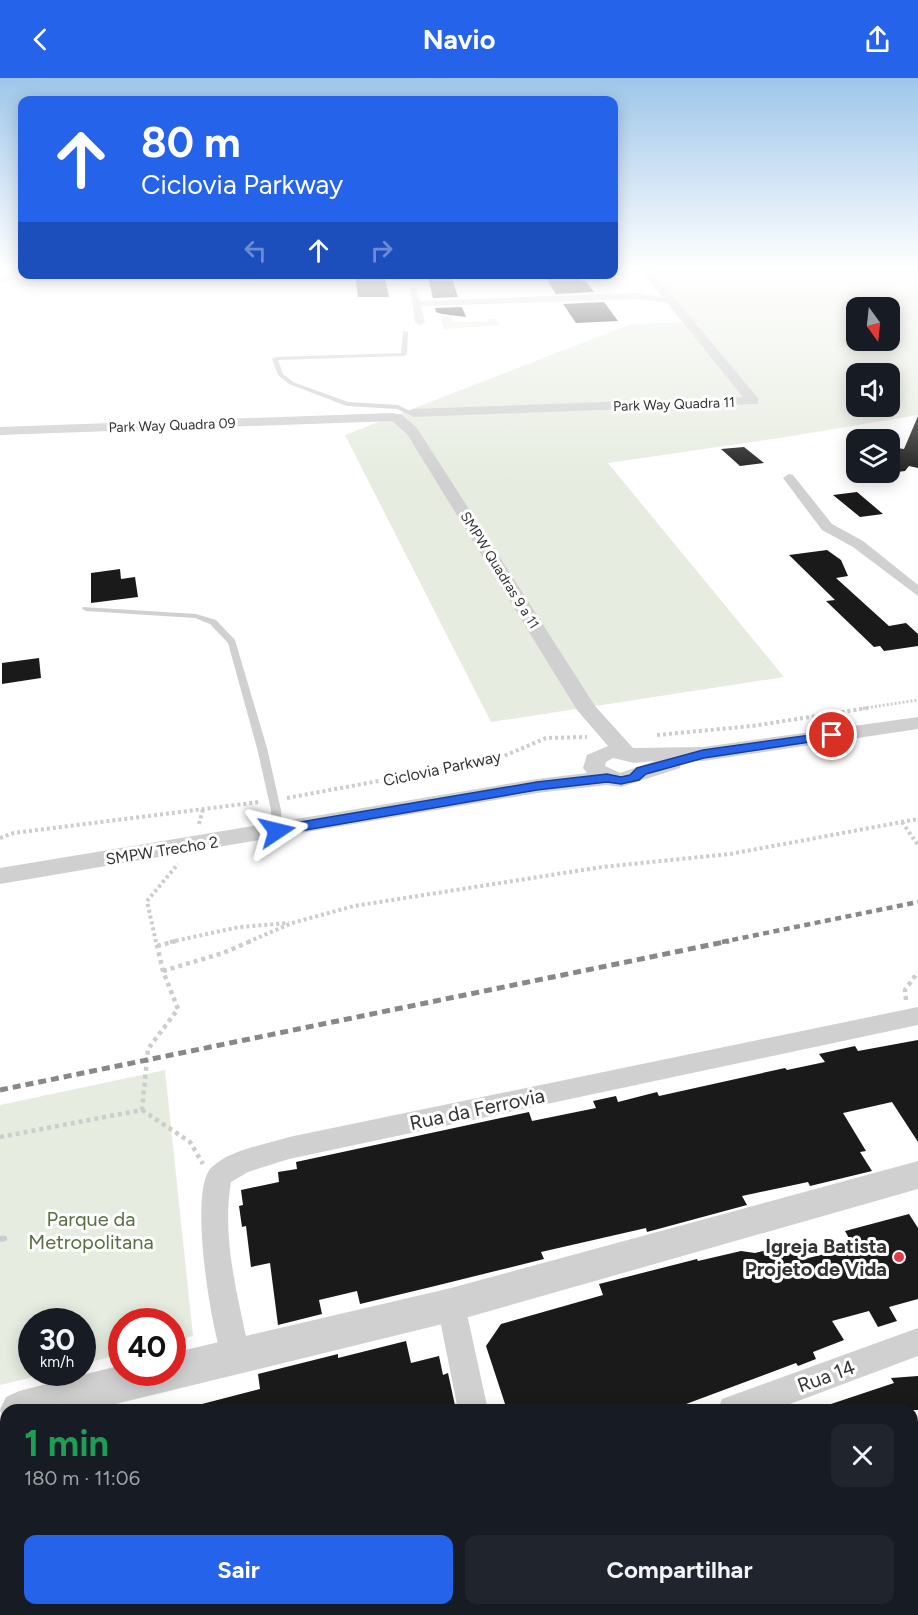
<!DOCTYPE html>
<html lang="pt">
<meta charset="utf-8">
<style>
body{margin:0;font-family:Figtree,sans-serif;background:#20242c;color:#f1f3f6;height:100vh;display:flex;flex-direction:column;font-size:22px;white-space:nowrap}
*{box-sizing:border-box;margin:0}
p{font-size:20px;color:#9ea1a6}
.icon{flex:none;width:33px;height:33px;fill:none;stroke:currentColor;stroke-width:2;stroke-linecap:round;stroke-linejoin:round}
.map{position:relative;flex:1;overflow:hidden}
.drawer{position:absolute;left:0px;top:1326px;width:918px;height:212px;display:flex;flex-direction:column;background:#171b24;border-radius:18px 18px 0 0;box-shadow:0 3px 15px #0003}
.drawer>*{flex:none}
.guide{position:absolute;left:18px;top:18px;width:600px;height:183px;border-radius:12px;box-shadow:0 3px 15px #0003;background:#2563eb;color:#fff;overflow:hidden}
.needle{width:39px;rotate:165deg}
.tools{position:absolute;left:846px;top:219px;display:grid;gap:12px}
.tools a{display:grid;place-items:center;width:54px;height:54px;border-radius:12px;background:#171b24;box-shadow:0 3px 15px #0003;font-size:30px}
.speed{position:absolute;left:18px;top:1230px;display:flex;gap:12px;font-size:30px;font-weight:700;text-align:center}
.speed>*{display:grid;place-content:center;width:78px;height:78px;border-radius:50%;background:#171b24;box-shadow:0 3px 15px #0003;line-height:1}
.speed small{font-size:15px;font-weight:400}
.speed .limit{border:9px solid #d22;background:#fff;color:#111}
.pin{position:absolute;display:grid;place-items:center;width:51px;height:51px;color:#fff;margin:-26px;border:3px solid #fff;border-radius:50%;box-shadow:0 2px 6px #0007}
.me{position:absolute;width:66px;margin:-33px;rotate:80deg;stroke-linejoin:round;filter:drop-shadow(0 0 4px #0008)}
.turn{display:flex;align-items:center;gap:21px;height:126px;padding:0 24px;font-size:27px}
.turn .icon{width:78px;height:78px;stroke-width:2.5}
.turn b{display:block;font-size:42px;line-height:51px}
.lanes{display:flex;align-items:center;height:57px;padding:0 24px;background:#0003;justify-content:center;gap:30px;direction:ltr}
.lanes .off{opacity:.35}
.round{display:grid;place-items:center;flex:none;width:63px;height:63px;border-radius:12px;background:#20242c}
.overview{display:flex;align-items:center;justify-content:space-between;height:102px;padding:0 24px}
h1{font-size:36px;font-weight:700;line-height:45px;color:#1e9e55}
.button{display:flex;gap:12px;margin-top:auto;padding:12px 24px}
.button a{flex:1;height:69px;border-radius:12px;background:#2563eb;color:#fff;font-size:24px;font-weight:700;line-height:69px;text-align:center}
.button a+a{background:#20242c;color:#f1f3f6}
header{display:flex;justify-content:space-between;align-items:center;height:78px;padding:0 24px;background:#2563eb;color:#fff;font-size:27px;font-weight:700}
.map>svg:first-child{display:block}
.green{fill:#e6ecdf;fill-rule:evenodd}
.building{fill:#1a1a1a}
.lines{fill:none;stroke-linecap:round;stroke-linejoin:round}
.path-far3{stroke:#cdcdcd;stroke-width:3;stroke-dasharray:2 2;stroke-linecap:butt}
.path-far2{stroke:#cdcdcd;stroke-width:4;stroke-dasharray:3 3;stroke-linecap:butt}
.path-far1{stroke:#cdcdcd;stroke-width:4.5;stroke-dasharray:4 4;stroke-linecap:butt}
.path{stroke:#cdcdcd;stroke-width:6;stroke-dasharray:4.5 4.5;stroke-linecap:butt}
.service{fill:#d0d0d0;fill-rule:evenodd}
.minor{fill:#d0d0d0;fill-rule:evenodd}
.tertiary{fill:#d0d0d0;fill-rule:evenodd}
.rail-far1{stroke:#888;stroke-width:4.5;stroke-dasharray:6 4.5;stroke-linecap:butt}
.rail{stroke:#888;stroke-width:5;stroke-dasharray:8 5;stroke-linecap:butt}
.route{fill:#2563eb;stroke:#184099;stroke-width:1.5}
.poi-dot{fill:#e63946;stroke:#fff;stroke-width:2}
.labels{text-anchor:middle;stroke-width:6;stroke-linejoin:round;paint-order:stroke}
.far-street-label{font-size:14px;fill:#333;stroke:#fff}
.street-label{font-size:16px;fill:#333;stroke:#fff}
.near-street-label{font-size:20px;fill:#333;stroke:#fff}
.near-park-label{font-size:20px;fill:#56703f;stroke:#fff}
.near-poi-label{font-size:20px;font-weight:bold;fill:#333;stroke:#fff;text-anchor:end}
</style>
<header><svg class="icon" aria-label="back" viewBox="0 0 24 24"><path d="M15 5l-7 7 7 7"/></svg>Navio<svg class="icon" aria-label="share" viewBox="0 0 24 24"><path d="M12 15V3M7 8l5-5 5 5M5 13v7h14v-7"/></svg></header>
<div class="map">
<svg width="918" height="1537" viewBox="0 0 918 1537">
<rect width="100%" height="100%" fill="#fff"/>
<!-- green -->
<path class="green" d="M645,191H918V337L786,359L608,385L784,599L491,644L345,357L631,246L693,244ZM856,230H890V262H856ZM856,296H890V328H856Z
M440,238H452V244H489L488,241H496L499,247L444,251Z
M165,992L193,1258L173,1263L172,1244H122L121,1276L83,1286L82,1244H32V1294L50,1295L0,1307V1027Z"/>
<!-- building -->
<path class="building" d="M355,196H384L389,219H358Z
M427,196H450L458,219L433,220Z
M543,196L572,198L586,204L594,214L556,216Z
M604,224L618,243L576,245L563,226Z
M462,229L466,239L442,236L436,234L435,230Z
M918,338V390L909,388L905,393L890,395V378L897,370L904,371Z
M744,369L764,385L740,388L721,371Z
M857,414L883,436L860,439L833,417Z
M827,472L841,482L848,498L836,500L889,548L906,545L918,556V568L884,573L880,568L874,569L826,523L835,522L789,477Z
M120,491L121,501L135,499L138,519L91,525V495Z
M39,580L41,600L2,606V585Z
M918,962V1064L892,1024L843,1035L866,1073L860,1074L872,1093L810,1108L808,1104L742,1118L747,1127L647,1154L646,1150L541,1174L544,1181L435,1208L360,1226L357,1213L319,1222L322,1236L278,1247L270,1185L251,1189L246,1148L242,1149L239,1128L243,1127L241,1112L279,1104L278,1094L297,1091L296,1084L529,1034L532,1043L596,1030L593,1023L616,1018L618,1024L657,1014L659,1018L785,990L787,992L825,984L819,976L855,968L858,973Z
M909,1136L918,1150V1221L889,1229L897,1243L878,1249L869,1233L832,1243L844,1262L813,1274L816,1281L798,1288L796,1285L670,1332H507L486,1268L501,1246L603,1217L599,1206L697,1181L698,1183L741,1173L755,1175L796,1165L804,1181L854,1169L845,1153Z
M406,1263L411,1285L439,1278L443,1297L448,1295L456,1332H202V1326L260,1311L258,1296L338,1276V1280Z
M918,1298V1332H822V1329L894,1305L891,1300Z"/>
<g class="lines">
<!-- path-far3 -->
<path class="path-far3" d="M859,631L918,622"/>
<!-- path-far2 -->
<path class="path-far2" d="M657,657L752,648L868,630
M287,720L497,681L546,660L587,659
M902,744L918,767
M199,746L203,731
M0,760L14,755L259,724
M156,864L147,823L178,786
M170,864L239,849L289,845
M248,864L292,845L354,828L602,789L730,776L918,741"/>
<!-- path-far1 -->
<path class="path-far1" d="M157,868L176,863
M163,893L223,875L251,863
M906,922L905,912L918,894
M142,1032L190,1064L203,1086
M0,1059L142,1032L148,971L178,931L163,893L156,863
M3,1161L7,1160"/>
<!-- path -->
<path class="path" d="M0,1161L7,1160"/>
<!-- service -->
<path class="service" d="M403,253L408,254L407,276L404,278L278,282L283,296L293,304L348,324L398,327L410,333V335H406L397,331L347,328L289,306L278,297L272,281L275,279L401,275Z
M83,529L196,536L216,542L235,562L267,670L281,732L282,753L281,755H273L272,753L271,732L257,670L228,565L210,546L195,540L86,533L82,531Z"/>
<!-- minor -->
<path class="minor" d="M0,199L6,198L10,201L0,205Z
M410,210H416L420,223L638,215L675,222L671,225L638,221L421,228L425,244L420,247L415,244Z
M789,396L793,397L832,446L863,463L918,507V518L853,469L822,452L783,400Z
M918,929V947L289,1081L248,1094L231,1104C221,1163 239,1221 250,1278L245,1288L235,1293L225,1288C212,1259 187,1110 212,1089C232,1071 264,1067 289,1059Z
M451,1213L461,1217L465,1227L488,1332H458L437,1227L441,1217Z
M918,1250V1278L774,1332H718L722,1321L733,1317Z
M918,1480V1515L912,1518V1483Z
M260,1532H295L293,1537H258Z
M845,1532H885L883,1537H843Z"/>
<!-- tertiary -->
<path class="tertiary" d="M640,191H650L758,320V326L413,339L406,335L413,331L743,319Z
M392,335L402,337L417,350L595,628L633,670L703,669L918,639V651L703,683H681L680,690L621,709L607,707L537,715L0,806V790L537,701L587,695L583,690L587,677L608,668L577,632L407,356L392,343L0,357V349ZM613,680L634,685L655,683L620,695L605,688L606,684Z
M918,1083V1111L451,1244L91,1332H6V1345L0,1332L6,1319L19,1313L122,1287V1294H172V1275L451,1210Z"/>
<!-- rail-far1 -->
<path class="rail-far1" d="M722,864L918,824"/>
<!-- rail -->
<path class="rail" d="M0,1012L729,863"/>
</g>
<!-- sky -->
<linearGradient id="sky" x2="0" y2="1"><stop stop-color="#9ec6ea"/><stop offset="0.47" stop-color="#fff"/><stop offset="1" stop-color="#fff" stop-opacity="0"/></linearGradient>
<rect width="918" height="406" fill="url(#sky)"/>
<!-- route -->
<path class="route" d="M832,654L838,657L836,660L704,680L646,696L639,702L621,706L607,704L537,712L277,757L271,753L277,748L537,704L607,696L621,699L630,697L637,690L703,672Z"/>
<!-- markers -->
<circle class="poi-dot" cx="899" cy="1179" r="6"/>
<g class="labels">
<!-- far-street labels -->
<g class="far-street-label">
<text transform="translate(674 326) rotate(-2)" y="5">Park Way Quadra 11</text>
<text transform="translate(172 347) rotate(-2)" y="5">Park Way Quadra 09</text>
<text transform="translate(500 492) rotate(58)" y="5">SMPW Quadras 9 a 11</text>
</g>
<!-- street labels -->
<g class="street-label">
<text transform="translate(442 690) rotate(-12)" y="6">Ciclovia Parkway</text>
<text transform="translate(162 772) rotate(-9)" y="6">SMPW Trecho 2</text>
</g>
<!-- near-street labels -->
<g class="near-street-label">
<text transform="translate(477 1031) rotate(-12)" y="7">Rua da Ferrovia</text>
<text transform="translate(826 1298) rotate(-20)" y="7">Rua 14</text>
</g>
<!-- near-park labels -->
<g class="near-park-label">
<text x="91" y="1148">Parque da<tspan x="91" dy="23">Metropolitana</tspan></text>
</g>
<!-- near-poi labels -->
<g class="near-poi-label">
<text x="887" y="1175">Igreja Batista<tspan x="887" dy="23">Projeto de Vida</tspan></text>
</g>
</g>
</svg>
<div class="tools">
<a><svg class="needle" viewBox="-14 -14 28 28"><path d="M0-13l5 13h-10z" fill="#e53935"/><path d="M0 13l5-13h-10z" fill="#9ea1a6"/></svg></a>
<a><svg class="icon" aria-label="sound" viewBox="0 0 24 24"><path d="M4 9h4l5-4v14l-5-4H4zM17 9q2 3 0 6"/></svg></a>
<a><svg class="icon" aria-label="layers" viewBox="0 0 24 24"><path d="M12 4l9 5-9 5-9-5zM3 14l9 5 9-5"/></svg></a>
</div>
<div class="speed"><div>30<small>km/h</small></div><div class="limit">40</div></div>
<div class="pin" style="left:832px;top:657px;background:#d93025"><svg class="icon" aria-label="arrive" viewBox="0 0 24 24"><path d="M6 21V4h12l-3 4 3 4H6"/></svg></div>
<svg class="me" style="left:277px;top:753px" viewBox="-20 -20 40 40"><path d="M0-17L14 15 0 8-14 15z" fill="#2563eb" stroke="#fff" stroke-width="4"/></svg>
<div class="guide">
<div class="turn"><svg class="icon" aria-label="ahead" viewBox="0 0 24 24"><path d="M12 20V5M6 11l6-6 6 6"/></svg><div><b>80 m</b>Ciclovia Parkway</div></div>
<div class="lanes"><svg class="icon off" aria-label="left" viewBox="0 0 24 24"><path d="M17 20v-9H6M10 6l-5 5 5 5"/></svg><svg class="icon" aria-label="ahead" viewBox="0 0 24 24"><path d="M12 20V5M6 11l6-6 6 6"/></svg><svg class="icon off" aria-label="right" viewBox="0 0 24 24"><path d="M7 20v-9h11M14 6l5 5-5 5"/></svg></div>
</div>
<section class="drawer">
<div class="overview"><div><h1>1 min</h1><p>180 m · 11:06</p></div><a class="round"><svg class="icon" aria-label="close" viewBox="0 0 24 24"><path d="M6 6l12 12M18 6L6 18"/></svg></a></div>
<div class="button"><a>Sair</a><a>Compartilhar</a></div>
</section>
</div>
